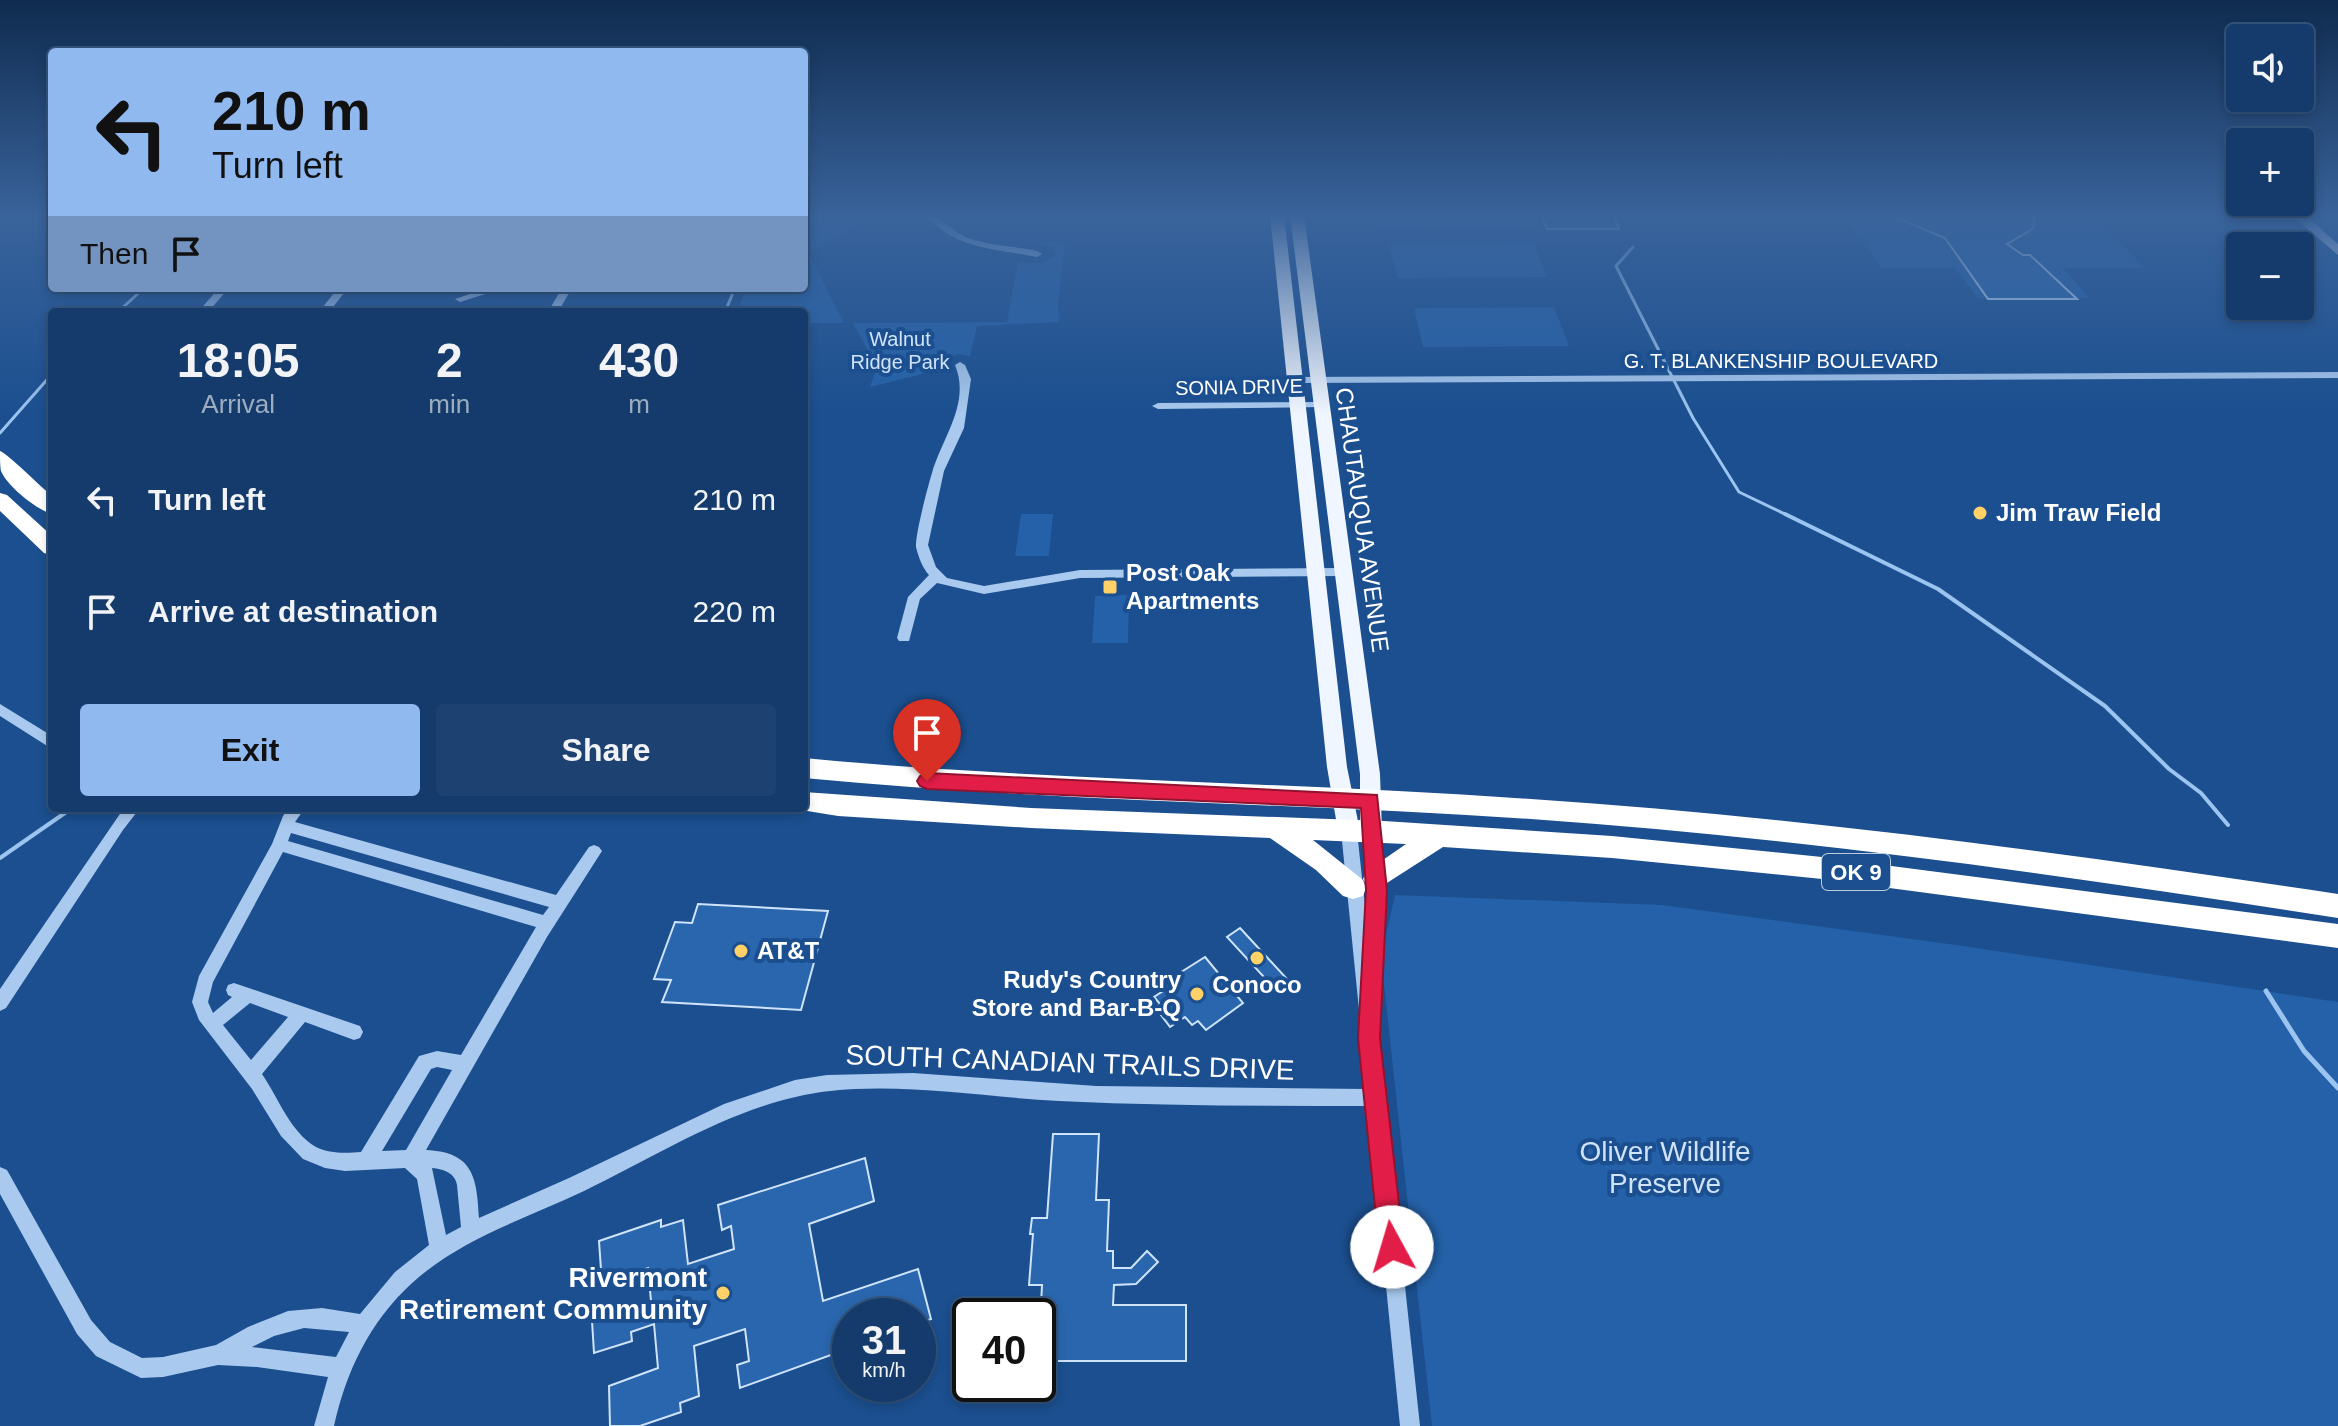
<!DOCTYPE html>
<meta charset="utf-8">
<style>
body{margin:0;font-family:Helvetica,sans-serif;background:#1d4271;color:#f1f3f6;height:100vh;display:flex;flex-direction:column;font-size:30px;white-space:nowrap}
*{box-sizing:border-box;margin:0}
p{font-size:26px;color:#9dadc1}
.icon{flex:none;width:44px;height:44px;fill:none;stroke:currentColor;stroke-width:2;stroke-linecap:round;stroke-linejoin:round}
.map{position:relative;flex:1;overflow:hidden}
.drawer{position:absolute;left:48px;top:308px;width:760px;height:504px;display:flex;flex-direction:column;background:#143b6b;border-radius:8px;box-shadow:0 4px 12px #0003,0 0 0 2px #33557e}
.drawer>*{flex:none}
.top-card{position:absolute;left:48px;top:48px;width:760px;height:244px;border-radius:8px;box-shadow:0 4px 12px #0003,0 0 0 2px #33557e;background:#90b9f0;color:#111;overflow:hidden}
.fabs{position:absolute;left:2226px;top:24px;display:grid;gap:16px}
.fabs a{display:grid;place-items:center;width:88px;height:88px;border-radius:8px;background:#143b6b;box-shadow:0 4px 12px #0003,0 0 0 2px #33557e;font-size:40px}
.speed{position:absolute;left:832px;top:1298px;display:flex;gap:16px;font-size:40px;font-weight:700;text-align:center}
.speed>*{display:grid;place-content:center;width:104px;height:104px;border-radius:50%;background:#143b6b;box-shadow:0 4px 12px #0003,0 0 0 2px #33557e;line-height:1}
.speed small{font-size:20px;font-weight:400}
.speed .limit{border:4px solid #111;border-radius:12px;background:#fff;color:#111}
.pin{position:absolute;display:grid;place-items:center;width:68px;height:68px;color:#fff;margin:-82px -34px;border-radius:50% 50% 50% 0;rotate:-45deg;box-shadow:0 0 8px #0007}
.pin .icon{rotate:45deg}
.me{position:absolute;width:88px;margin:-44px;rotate:354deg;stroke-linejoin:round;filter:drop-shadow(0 0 6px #0008)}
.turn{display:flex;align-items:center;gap:28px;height:168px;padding:0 32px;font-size:36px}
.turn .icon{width:104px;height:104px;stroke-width:2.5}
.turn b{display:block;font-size:56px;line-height:68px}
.then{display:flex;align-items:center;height:76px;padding:0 32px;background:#0003;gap:16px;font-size:30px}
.eta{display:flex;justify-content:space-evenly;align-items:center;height:136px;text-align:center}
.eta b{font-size:48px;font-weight:600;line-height:56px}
.action{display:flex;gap:16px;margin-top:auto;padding:16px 32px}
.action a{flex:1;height:92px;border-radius:8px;background:#90b9f0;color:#111;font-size:32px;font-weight:600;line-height:92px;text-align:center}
.action a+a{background:#1d4271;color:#f1f3f6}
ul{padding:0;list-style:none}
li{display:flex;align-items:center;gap:24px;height:112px;padding:0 32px}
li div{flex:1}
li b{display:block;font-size:30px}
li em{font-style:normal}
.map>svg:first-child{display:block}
.green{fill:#2461a8}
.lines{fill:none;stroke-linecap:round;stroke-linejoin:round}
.stream-far2{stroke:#9cc4f0;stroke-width:3}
.stream-far1{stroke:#9cc4f0;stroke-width:4}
.stream{stroke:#9cc4f0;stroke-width:5}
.building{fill:#2a66ad;stroke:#cfe3fa;stroke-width:2}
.minor{fill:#a9c9ee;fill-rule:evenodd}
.major{fill:#f0f6ff;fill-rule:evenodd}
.highway{fill:#fff;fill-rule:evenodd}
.route{fill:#e11d48;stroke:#92132f;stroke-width:2}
.poi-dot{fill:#ffd166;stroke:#1b4f8f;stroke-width:3}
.labels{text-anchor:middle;stroke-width:8;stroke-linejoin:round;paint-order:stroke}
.far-park-label{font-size:20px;fill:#cfe3fa;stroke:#1b4f8f}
.far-street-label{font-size:20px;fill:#fff;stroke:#1b4f8f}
.shield{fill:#1b4f8f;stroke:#bbcadd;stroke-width:2}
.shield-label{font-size:22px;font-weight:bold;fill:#fff}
.poi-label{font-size:24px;font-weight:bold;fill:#fff;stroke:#1b4f8f;text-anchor:start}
.street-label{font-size:24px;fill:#fff;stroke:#1b4f8f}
.near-street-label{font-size:28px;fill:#fff;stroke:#1b4f8f}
.near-park-label{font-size:28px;fill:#cfe3fa;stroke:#1b4f8f}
.near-poi-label{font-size:28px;font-weight:bold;fill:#fff;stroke:#1b4f8f;text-anchor:end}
</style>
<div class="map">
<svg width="2338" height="1426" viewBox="0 0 2338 1426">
<rect width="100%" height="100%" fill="#1b4f8f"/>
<!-- green -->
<path class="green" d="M804,215H857L869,220L808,252L844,323H804V312H737L746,288H804Z
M1371,215H1530L1535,227L1374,228Z
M1847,215H2094L2145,268H2063L2089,298H1978L1955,268H1881L1847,220Z
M1040,243H1065L1058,303L1059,322L977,326L970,356L958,354L944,361L942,369L870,387L877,367L853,323L1007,322L1018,262L1043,263L1056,255L1053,248Z
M1534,243L1547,277L1398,278L1389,244Z
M1554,307L1569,346L1423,347L1414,308Z
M1021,514H1053L1049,556H1015Z
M1129,595L1128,643H1092L1095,596Z
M1395,895L1662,905L1956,945L2338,1002V1426H1432L1382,966L1384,943Z"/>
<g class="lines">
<!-- stream-far2 -->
<path class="stream-far2" d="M1633,247L1616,266L1693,418L1739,492L1789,516
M118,312L144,288
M725,312L735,288
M0,433L52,374"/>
<!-- stream-far1 -->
<path class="stream-far1" d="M1785,514L1938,589L2105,706L2169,769L2201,793L2228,825
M0,858L72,808"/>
<!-- stream -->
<path class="stream" d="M2266,991L2304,1051L2338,1088"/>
</g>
<!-- building -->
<path class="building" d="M1541,215H1613L1619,229H1547Z
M1890,215H2035L2034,225L2031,230L2007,244L2023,255H2030L2077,299H1988L1945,238Z
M698,904L828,911L801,1010L662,1002L671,980L654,979L675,922L692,923Z
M1240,928L1288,980L1275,989L1227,937Z
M1205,957L1243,1003L1206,1030L1198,1021L1192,1025L1185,1017L1170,1027L1155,1007L1160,1004L1154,997L1163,991L1159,986Z
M1053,1134H1099L1096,1200H1109L1107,1251H1113V1268H1131L1147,1251L1158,1262L1136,1284L1114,1285L1113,1305H1186V1361H1038V1316H963L964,1305H1041L1042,1285H1029L1033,1234H1030L1032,1218H1047Z
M865,1158L874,1201L809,1224L823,1301L918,1269L931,1319L918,1323V1316H850V1348L740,1388L737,1365L749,1361L745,1329L694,1346L699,1396L680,1403L681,1412L640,1426H610L609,1386L658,1368L654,1324L631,1332L632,1341L594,1353L592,1321L629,1308L630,1320L652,1312L648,1268L602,1284L599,1241L661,1220V1227L683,1220L688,1264L734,1249L731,1226L722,1230L718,1205Z
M963,1319L970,1320V1361H958Z"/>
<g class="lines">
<!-- minor -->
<path class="minor" d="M925,215C941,215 952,232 968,238C990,246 1015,246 1037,251L1042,254L1037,257C994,248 957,250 925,215Z
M219,288H229L208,312H198Z
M338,288H348L329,312H319Z
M488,288H504L460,302L455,299Z
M562,288H572L558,312H548Z
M960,362L965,365L971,379L964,428L944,471L928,545L936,567L947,578L984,586L1080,570L1343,568L1349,572L1343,576L1080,578L984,594L937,583L920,599L909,641H899L897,638L908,597L929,575C923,569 918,556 916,547C915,535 928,486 932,473C942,438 971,403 955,365Z
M2338,372V378L1295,383L1290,380L1295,377Z
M1321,402L1325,403V407L1158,409L1152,406L1158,403Z
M804,404L810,407V414L804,417Z
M0,704L52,736V749L0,716Z
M124,808H140L123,830L6,1008L0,1011V989Z
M289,808H305L295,822L556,895L589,847L594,845L599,847L602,851L547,937L426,1150C473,1152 477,1177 479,1218L569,1178L724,1104L795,1080L827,1075L913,1073L1096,1086L1367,1089L1341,831L1344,827L1349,825L1354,827L1357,831L1367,925L1368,890L1363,831L1366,827L1371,825L1376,827L1384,890L1380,990L1374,997L1420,1426H1400L1368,1106C1265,1106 1162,1106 1059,1101C983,1097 906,1083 830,1091C741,1101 663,1153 584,1191C523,1220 460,1239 411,1284C369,1323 346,1372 334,1426H314L328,1377L257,1367L218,1365L163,1377L141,1378L96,1356L77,1334L0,1194V1167L7,1170L91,1320L110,1342L142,1358L163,1357L216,1345L248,1327L288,1311L322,1308L360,1314L395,1272L429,1245L417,1179L405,1168L345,1171L325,1168L303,1159L281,1136L252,1089L199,1020L192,1002L199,976L272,844L283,816ZM291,833L549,907L543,915L288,841ZM283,852L536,927L461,1055L437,1051L419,1056L361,1152C347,1153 329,1154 316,1147C290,1132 278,1097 262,1074L305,1022L354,1040L360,1038L363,1032L360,1026L234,983L228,985L226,990L228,995L232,997L213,1013L208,1002L213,982ZM250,1003L288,1017L251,1060L223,1025ZM437,1067L452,1070L406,1150L382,1151L431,1069ZM432,1168C444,1169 455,1173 457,1185L461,1227L446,1235ZM304,1328L349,1332L336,1357L252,1347L274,1336Z"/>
<!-- major -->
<path class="major" d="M1270,215H1284L1347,767L1360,831L1357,837L1349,840L1341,837L1338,831L1327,767Z
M1290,215H1304L1380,774L1382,831L1379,837L1371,840L1363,837L1360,831V774Z
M2291,215H2305L2338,244V255Z"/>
<!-- highway -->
<path class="highway" d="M0,451C7,453 42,488 52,496V514C37,510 7,486 1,471C0,466 0,457 0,451Z
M0,493L7,495L52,536V555L44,553L0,511Z
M804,758C1046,781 1289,782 1531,799C1801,817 2070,854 2338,894V918C2070,876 1801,838 1531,819C1289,803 1046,801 804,778Z
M804,792L1031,808L1384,821L1612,836L1822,857L2338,924V948L1822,879L1612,858L1443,847L1376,890L1367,887L1363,879L1367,871L1406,844L1313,840L1363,880L1366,888L1363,896L1353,899L1343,896L1316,870L1270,838L1031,828L838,816L795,809L804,808Z"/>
</g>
<!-- sky -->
<linearGradient id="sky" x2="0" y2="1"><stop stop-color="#0f2b4f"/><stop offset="0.52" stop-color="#39639b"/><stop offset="1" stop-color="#39639b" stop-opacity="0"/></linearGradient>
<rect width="2338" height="415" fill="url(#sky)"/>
<!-- route -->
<path class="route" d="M927,773L1377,795L1387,890L1380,1038L1404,1247L1401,1256L1392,1260L1383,1256L1379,1247L1358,1038L1366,890L1361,808L927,789L920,786L917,781L920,776Z"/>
<!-- markers -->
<g class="poi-dot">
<circle cx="1980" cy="513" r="8"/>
<rect x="1102" y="579" width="16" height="16" rx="4"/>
<circle cx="741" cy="951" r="8"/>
<circle cx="1257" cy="958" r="8"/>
<circle cx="1197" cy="994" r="8"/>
<circle cx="723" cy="1293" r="8"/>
</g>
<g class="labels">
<!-- far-park labels -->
<g class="far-park-label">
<text x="900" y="346">Walnut<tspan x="900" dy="23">Ridge Park</tspan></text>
</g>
<!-- far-street labels -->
<g class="far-street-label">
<text x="1781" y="368">G. T. BLANKENSHIP BOULEVARD</text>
<text transform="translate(1239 387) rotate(-1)" y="7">SONIA DRIVE</text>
</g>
<!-- shield labels -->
<rect class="shield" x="1822" y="854" width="68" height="36" rx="6"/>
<g class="shield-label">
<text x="1856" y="880">OK 9</text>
</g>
<!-- poi labels -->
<g class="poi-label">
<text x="1996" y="521">Jim Traw Field</text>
<text x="1126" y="581">Post Oak<tspan x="1126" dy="28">Apartments</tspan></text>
<text x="757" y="959">AT&amp;T</text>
<text x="1181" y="988" text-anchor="end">Rudy's Country<tspan x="1181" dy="28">Store and Bar-B-Q</tspan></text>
<text x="1257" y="993" text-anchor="middle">Conoco</text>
</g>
<!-- street labels -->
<g class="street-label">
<text transform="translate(1362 520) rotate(82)" y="8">CHAUTAUQUA AVENUE</text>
</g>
<!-- near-street labels -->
<g class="near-street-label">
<text transform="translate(1070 1062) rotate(2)" y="10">SOUTH CANADIAN TRAILS DRIVE</text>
</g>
<!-- near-park labels -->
<g class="near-park-label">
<text x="1665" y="1161">Oliver Wildlife<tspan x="1665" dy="32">Preserve</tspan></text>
</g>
<!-- near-poi labels -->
<g class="near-poi-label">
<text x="707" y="1287">Rivermont<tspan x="707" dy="32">Retirement Community</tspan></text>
</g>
</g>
</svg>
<div class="fabs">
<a><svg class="icon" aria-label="sound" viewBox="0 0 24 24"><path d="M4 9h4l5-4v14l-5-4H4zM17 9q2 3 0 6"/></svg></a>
<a>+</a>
<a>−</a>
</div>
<div class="speed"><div>31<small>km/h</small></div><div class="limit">40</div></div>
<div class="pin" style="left:927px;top:781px;background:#d93025"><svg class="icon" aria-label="arrive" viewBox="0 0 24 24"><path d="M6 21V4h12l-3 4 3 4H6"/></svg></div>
<svg class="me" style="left:1392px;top:1247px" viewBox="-20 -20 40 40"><circle r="19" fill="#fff"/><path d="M0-13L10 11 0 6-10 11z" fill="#e11d48"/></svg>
<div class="top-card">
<div class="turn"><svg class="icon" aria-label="left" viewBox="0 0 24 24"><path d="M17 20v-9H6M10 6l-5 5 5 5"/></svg><div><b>210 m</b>Turn left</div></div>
<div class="then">Then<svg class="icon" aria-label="arrive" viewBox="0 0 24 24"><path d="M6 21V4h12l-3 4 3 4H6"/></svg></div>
</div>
<section class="drawer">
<div class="eta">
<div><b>18:05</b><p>Arrival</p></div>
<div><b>2</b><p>min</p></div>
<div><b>430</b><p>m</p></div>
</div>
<ul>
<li><svg class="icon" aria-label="left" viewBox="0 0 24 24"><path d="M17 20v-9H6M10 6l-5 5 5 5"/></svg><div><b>Turn left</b></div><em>210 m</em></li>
<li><svg class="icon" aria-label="arrive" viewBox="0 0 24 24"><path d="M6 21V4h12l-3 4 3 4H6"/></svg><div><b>Arrive at destination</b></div><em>220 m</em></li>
</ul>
<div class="action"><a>Exit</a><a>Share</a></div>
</section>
</div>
